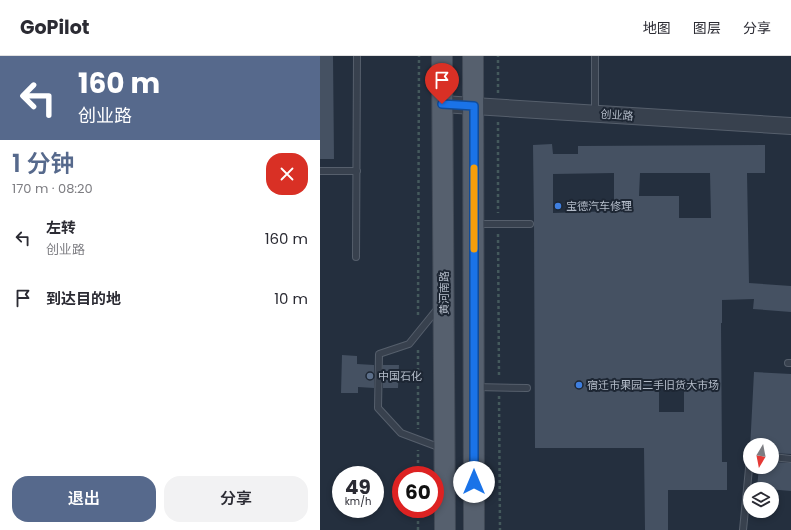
<!DOCTYPE html>
<html lang="zh">
<meta charset="utf-8">
<style>
body{margin:0;font-family:Poppins,"Noto Sans SC",sans-serif;background:#f2f2f3;color:#2b2b33;height:100vh;display:flex;flex-direction:column;font-size:15px;white-space:nowrap}
*{box-sizing:border-box;margin:0}
p{font-size:13px;color:#7c7c81}
.icon{flex:none;width:22px;height:22px;fill:none;stroke:currentColor;stroke-width:2;stroke-linecap:round;stroke-linejoin:round}
.map{position:relative;flex:1;overflow:hidden}
.panel{display:flex;flex-direction:column;background:#fff;width:320px}
.panel>*{flex:none}
.guide{background:#56698c;color:#fff;overflow:hidden}
.needle{width:26px;rotate:190deg}
.fabs{position:absolute;left:423px;top:382px;display:grid;gap:8px}
.fabs a{display:grid;place-items:center;width:36px;height:36px;border-radius:50%;background:#fff;box-shadow:0 2px 6px #0003;font-size:20px}
.speed{position:absolute;left:12px;top:410px;display:flex;gap:8px;font-size:20px;font-weight:700;text-align:center}
.speed>*{display:grid;place-content:center;width:52px;height:52px;border-radius:50%;background:#fff;box-shadow:0 2px 6px #0003;line-height:1}
.speed small{font-size:10px;font-weight:400}
.speed .limit{border:6px solid #d22;background:#fff;color:#111}
.pin{position:absolute;display:grid;place-items:center;width:34px;height:34px;color:#fff;margin:-41px -17px;border-radius:50% 50% 50% 0;rotate:-45deg;box-shadow:0 0 4px #0007}
.pin .icon{rotate:45deg}
.me{position:absolute;width:44px;margin:-22px;rotate:0deg;stroke-linejoin:round;filter:drop-shadow(0 0 3px #0008)}
.turn{display:flex;align-items:center;gap:14px;height:84px;padding:0 12px;font-size:18px}
.turn .icon{width:52px;height:52px;stroke-width:2.5}
.turn b{display:block;font-size:28px;line-height:34px}
.round{display:grid;place-items:center;flex:none;width:42px;height:42px;border-radius:16px;background:#f2f2f3}
.head{display:flex;align-items:center;justify-content:space-between;height:68px;padding:0 12px}
h1{font-size:24px;font-weight:600;line-height:30px;color:#56698c}
.cta{display:flex;gap:8px;margin-top:auto;padding:8px 12px}
.cta a{flex:1;height:46px;border-radius:16px;background:#56698c;color:#fff;font-size:16px;font-weight:600;line-height:46px;text-align:center}
.cta a+a{background:#f2f2f3;color:#2b2b33}
ul{padding:0;list-style:none}
li{display:flex;align-items:center;gap:12px;height:60px;padding:0 12px}
li div{flex:1}
li b{display:block;font-size:15px}
li em{font-style:normal}
header{display:flex;align-items:center;gap:24px;box-sizing:border-box;height:56px;padding:0 20px;background:#fff;border-bottom:1px solid #e1e1e2}
header strong{font-size:19px}
nav{display:flex;gap:22px;margin-inline-start:auto;font-size:14px}
main{display:flex;flex:1;min-height:0}
.map>svg:first-child{display:block}
.building{fill:#455162;fill-rule:evenodd}
.lines{fill:none;stroke-linecap:round;stroke-linejoin:round}
.service-casing{stroke:#565f6c;stroke-width:8}
.tertiary-casing{stroke:#565f6c;stroke-width:18}
.primary-casing{stroke:#414a57;stroke-width:22}
.path{stroke:#44595c;stroke-width:2.5;stroke-dasharray:3 3;stroke-linecap:butt}
.service{stroke:#38414e;stroke-width:6}
.tertiary{stroke:#38414e;stroke-width:16}
.primary{stroke:#56606e;stroke-width:20}
.route-casing{stroke:#114b97;stroke-width:10}
.route{stroke:#1a73e8;stroke-width:7}
.slow{stroke:#f59e0b;stroke-width:7}
.shop-dot{fill:#3f7fe0;stroke:#1d2633;stroke-width:1.5}
.service-dot{fill:#5c6f8a;stroke:#1d2633;stroke-width:1.5}
.labels{text-anchor:middle;stroke-width:4;stroke-linejoin:round;paint-order:stroke}
.street-label{font-size:11px;fill:#b4bcc9;stroke:#1d2633}
.poi-label{font-size:11px;fill:#b4bcc9;stroke:#1d2633;text-anchor:start}
</style>
<header>
<strong>GoPilot</strong>
<nav><a>地图</a><a>图层</a><a>分享</a></nav>
</header>
<main>
<section class="panel">
<div class="guide">
<div class="turn"><svg class="icon" aria-label="left" viewBox="0 0 24 24"><path d="M17 20v-9H6M10 6l-5 5 5 5"/></svg><div><b>160 m</b>创业路</div></div>
</div>
<div class="head"><div><h1>1 分钟</h1><p>170 m · 08:20</p></div><a class="round" style="background:#d93025;color:#fff"><svg class="icon" aria-label="close" viewBox="0 0 24 24"><path d="M6 6l12 12M18 6L6 18"/></svg></a></div>
<ul>
<li><svg class="icon" aria-label="left" viewBox="0 0 24 24"><path d="M17 20v-9H6M10 6l-5 5 5 5"/></svg><div><b>左转</b><p>创业路</p></div><em>160 m</em></li>
<li><svg class="icon" aria-label="arrive" viewBox="0 0 24 24"><path d="M6 21V4h12l-3 4 3 4H6"/></svg><div><b>到达目的地</b></div><em>10 m</em></li>
</ul>
<div class="cta"><a>退出</a><a>分享</a></div>
</section>
<div class="map">
<svg width="471" height="474" viewBox="0 0 471 474">
<rect width="100%" height="100%" fill="#242f3e"/>
<!-- building -->
<path class="building" d="M0,0H13L14,103H0Z
M232,88L233,98H258V90L445,89V117H427L429,227L471,230V256L433,253L434,243L402,244V267H401L402,406H407V434H348V474H325L324,392H215L214,168L213,89ZM294,117V155L233,157V118ZM320,117H390L391,162H359V140H319ZM339,323H364V356H339Z
M22,299L37,300V308L54,309V332L38,331V337H21Z
M63,309H79L78,332H63Z
M434,316L471,318V398L452,397V389H430V393Z
M452,406L471,407V435L437,432L439,411H452Z"/>
<g class="lines">
<!-- service casing -->
<g class="service-casing">
<path id="service" d="M275,58V0
M0,115H37
M155,168H210
M36,201L37,0
M119,251L89,288L59,298L58,352L81,377L121,392
M468,307H471
M155,331L207,332
M452,401L471,403
M423,474L430,402"/>
</g>
<!-- tertiary casing -->
<g class="tertiary-casing">
<path id="tertiary" d="M122,48L471,70"/>
</g>
<!-- primary casing -->
<g class="primary-casing">
<path id="primary" d="M122,0L125,474
M153,0L154,474"/>
</g>
<!-- path -->
<path class="path" d="M178,37V0
M178,66V157
M178,178L179,321
M98,259L99,0
M98,294V373
M179,340L180,474
M98,419V394
M98,474V453"/>
<!-- service -->
<use href="#service" class="service"/>
<!-- tertiary -->
<use href="#tertiary" class="tertiary"/>
<!-- primary -->
<use href="#primary" class="primary"/>
</g>
<g class="lines">
<!-- route casing -->
<g class="route-casing">
<path id="route" d="M122,48L154,50V426"/>
</g>
<!-- route -->
<use href="#route" class="route"/>
<!-- slow -->
<path class="slow" d="M154,112V193"/>
</g>
<!-- markers -->
<g class="shop-dot">
<circle cx="238" cy="150" r="4"/>
<circle cx="259" cy="329" r="4"/>
</g>
<circle class="service-dot" cx="50" cy="320" r="4"/>
<g class="labels">
<!-- street labels -->
<g class="street-label">
<text transform="translate(297 59) rotate(4)" y="4">创业路</text>
<text transform="translate(124 237) rotate(-90)" y="4">黄河南路</text>
</g>
<!-- poi labels -->
<g class="poi-label">
<text x="246" y="154">宝德汽车修理</text>
<text x="58" y="324">中国石化</text>
<text x="267" y="333">宿迁市果园二手旧货大市场</text>
</g>
</g>
</svg>
<div class="fabs">
<a><svg class="needle" viewBox="-14 -14 28 28"><path d="M0-13l5 13h-10z" fill="#e53935"/><path d="M0 13l5-13h-10z" fill="#7c7c81"/></svg></a>
<a><svg class="icon" aria-label="layers" viewBox="0 0 24 24"><path d="M12 4l9 5-9 5-9-5zM3 14l9 5 9-5"/></svg></a>
</div>
<div class="speed"><div>49<small>km/h</small></div><div class="limit">60</div></div>
<div class="pin" style="left:122px;top:48px;background:#d93025"><svg class="icon" aria-label="arrive" viewBox="0 0 24 24"><path d="M6 21V4h12l-3 4 3 4H6"/></svg></div>
<svg class="me" style="left:154px;top:426px" viewBox="-20 -20 40 40"><circle r="19" fill="#fff"/><path d="M0-13L10 11 0 6-10 11z" fill="#1a73e8"/></svg>
</div>
</main>
